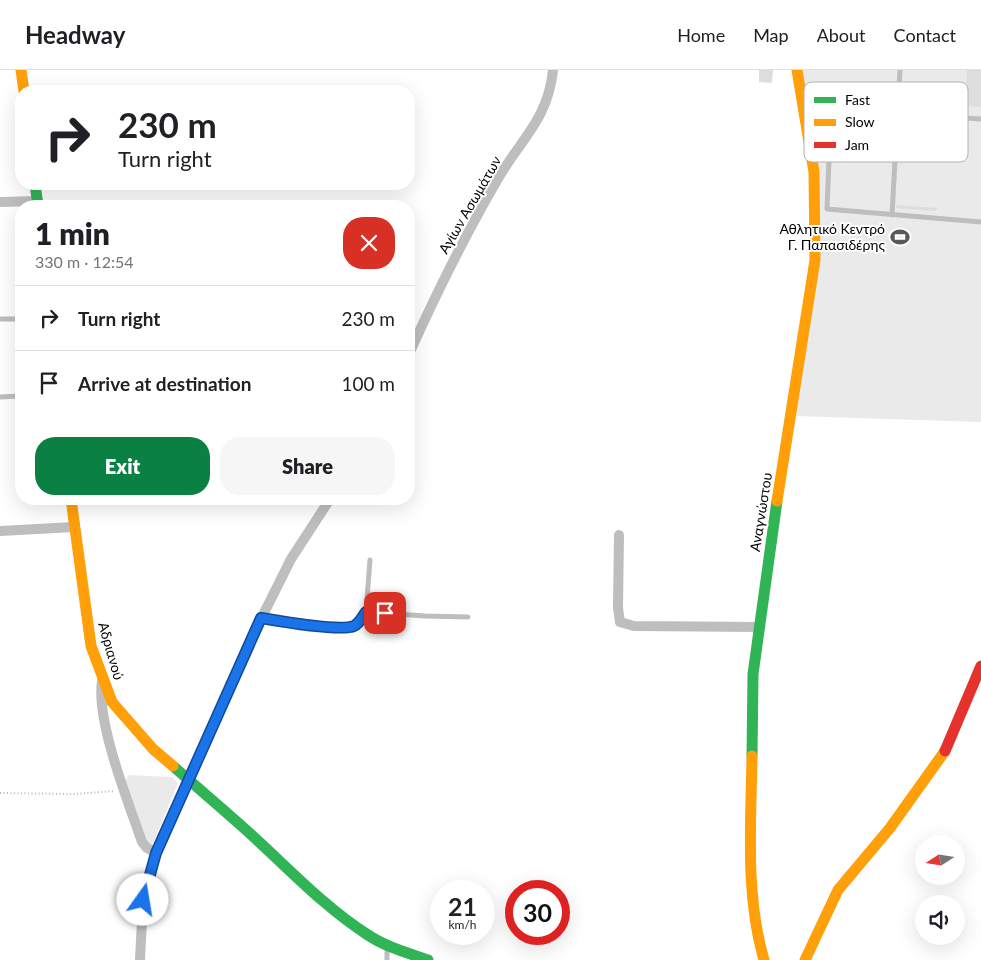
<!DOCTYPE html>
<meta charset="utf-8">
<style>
body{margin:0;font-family:Lato,sans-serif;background:#f6f6f6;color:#202124;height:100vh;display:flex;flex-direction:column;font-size:19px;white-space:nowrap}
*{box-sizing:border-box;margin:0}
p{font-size:16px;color:#757577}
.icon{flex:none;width:28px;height:28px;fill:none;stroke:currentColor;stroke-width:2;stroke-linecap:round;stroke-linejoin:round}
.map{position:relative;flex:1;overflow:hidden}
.sheet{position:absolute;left:15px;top:130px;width:400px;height:305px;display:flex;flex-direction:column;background:#fff;border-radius:20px;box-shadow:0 5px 20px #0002}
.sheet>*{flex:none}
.top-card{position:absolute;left:15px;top:15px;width:400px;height:105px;border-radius:20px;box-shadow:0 5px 20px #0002;background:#fff;color:#202124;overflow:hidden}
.needle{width:32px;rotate:258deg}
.buttons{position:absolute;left:915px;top:765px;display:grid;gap:10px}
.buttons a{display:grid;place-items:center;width:50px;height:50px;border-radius:50%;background:#fff;box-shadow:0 5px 20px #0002;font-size:25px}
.speed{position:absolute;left:430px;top:810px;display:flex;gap:10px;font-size:25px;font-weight:700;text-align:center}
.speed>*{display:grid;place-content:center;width:65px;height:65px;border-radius:50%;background:#fff;box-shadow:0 5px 20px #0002;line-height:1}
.speed small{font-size:12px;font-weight:400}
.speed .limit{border:8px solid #d22;background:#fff;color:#111}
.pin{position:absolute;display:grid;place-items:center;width:42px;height:42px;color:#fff;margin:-21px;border-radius:10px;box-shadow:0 2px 8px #0006}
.me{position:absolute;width:55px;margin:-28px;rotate:13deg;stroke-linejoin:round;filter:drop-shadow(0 0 4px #0008)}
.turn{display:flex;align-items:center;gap:18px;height:105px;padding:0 20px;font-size:22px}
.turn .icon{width:65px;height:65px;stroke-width:2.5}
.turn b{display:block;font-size:35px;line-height:42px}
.round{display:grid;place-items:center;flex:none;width:52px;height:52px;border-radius:20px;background:#f6f6f6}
.headline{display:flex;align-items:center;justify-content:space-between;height:85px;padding:0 20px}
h1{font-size:30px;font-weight:800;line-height:38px}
.action{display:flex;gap:10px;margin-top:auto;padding:10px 20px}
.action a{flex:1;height:58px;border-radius:20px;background:#0b8043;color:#fff;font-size:20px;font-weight:800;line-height:58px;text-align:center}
.action a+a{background:#f6f6f6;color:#202124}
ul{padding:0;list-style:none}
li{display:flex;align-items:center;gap:15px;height:65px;padding:0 20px;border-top:1px solid #e0e0e0}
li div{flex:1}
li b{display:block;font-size:19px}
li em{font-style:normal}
header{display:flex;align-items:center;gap:30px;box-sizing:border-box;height:70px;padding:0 25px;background:#fff;border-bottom:1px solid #e0e0e0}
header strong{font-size:24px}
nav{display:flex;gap:28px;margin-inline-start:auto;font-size:18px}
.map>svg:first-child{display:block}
.green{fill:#eaeaea}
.building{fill:#ddd}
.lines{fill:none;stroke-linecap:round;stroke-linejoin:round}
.path{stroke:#b8b8b8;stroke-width:2;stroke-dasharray:1 2.5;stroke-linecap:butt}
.lane{stroke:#bebebe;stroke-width:5}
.street{stroke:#bebebe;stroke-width:10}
.fast{stroke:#30b455;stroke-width:11}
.slow{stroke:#ff9f0a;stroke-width:11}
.jam{stroke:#e5322d;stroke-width:11}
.route-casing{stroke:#114b97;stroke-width:12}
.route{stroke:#1a73e8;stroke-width:9}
.labels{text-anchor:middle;stroke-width:4;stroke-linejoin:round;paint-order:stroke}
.street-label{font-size:14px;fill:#000;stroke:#fff}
.poi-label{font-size:14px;fill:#000;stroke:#fff;text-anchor:end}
.key{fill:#fff;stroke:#b2b2b2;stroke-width:1}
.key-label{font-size:14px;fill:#000}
</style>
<header>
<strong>Headway</strong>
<nav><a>Home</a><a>Map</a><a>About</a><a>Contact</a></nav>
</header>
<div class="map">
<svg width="981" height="890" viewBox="0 0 981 890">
<rect width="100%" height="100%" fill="#fff"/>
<!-- green -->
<path class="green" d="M800,0H981V352L795,346L817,195Z
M128,705L172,707L178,713L152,776H148L125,714Z"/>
<!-- building -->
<path class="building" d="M759,0H773L772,13L759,12Z
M967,0H981V37L965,36Z
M896,135L937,138L936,141L896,138Z
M130,828L138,844L132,847L125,832Z"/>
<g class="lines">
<!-- path -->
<path class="path" d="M0,723L74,724L115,721"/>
<!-- lane -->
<path class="lane" d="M981,49L831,40L827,139L981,152
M892,145L900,0
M0,249H21
M0,327L21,326
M366,542L425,546L468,547
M262,549L311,556L355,555L366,542L370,490
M387,878V890"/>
<!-- street -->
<path class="street" d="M0,132L38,131
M409,284C436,224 465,165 499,107C522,68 548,49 553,0
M0,461L74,457
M619,465L618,538L620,552L634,556L759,557
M102,611C96,652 128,731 142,772L147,778L156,783
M140,890L143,830L156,783L261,549L291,489L330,429"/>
<!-- fast -->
<path class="fast" d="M35,114L38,136
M752,686L753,604L777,431
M173,696C201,721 229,744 256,769C292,802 326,838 368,865C386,877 408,883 428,890"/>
<!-- slow -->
<path class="slow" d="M21,0L24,21
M71,429L91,576L112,632L153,679L173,696
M777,431L815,190L814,102L797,0
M752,686C751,753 745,825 764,890
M805,890L838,820L890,758L945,681"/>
<!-- jam -->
<path class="jam" d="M945,681L981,596"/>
</g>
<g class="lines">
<!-- route casing -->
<g class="route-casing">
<path id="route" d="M143,830L156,783L261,548C279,551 340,562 354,556C360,553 362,547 366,542L385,543"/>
</g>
<!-- route -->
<use href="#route" class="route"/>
</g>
<!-- icons -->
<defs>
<g id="stadium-bare" transform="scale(1.5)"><path d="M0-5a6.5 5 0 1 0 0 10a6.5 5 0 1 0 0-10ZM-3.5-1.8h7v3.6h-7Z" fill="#595959" stroke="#fff" stroke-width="2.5" paint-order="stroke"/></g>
</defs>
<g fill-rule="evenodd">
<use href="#stadium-bare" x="900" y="167"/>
</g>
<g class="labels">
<!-- street labels -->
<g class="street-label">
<text transform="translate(470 135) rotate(-60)" y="5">Αγίων Ασωμάτων</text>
<text transform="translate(761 442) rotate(-81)" y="5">Αναγνώστου</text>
<text transform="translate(111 581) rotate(74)" y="5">Αδριανού</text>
</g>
<!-- poi labels -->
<g class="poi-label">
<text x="885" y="164">Αθλητικό Κεντρό<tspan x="885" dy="16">Γ. Παπασιδέρης</tspan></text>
</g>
</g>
<!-- legend -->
<rect x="804" y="12" width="164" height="80" rx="8" class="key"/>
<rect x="814" y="27" width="22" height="6" fill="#30b455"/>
<rect x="814" y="49" width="22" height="7" fill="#ff9f0a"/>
<rect x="814" y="72" width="22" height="6" fill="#e5322d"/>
<g class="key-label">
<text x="845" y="35">Fast</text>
<text x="845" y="57">Slow</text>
<text x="845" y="80">Jam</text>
</g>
</svg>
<div class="buttons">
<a><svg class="needle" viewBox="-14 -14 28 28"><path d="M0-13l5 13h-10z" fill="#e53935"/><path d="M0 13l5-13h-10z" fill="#757577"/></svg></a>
<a><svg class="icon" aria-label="sound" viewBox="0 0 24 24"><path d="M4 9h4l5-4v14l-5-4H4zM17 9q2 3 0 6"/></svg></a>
</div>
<div class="speed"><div>21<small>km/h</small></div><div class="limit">30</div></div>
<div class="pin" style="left:385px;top:543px;background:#d93025"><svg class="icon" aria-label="arrive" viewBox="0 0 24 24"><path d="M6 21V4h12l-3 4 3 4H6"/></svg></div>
<svg class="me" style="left:143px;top:830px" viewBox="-20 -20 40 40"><circle r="19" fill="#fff"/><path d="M0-13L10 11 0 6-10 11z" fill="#1a73e8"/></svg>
<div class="top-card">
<div class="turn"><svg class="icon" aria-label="right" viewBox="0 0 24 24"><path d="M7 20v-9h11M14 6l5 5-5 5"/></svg><div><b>230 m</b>Turn right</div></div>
</div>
<section class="sheet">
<div class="headline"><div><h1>1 min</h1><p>330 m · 12:54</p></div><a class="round" style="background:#d93025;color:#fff"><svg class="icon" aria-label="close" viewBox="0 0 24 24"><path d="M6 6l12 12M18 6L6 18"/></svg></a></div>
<ul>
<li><svg class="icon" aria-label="right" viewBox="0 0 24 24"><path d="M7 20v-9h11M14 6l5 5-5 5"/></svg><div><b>Turn right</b></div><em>230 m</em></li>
<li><svg class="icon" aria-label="arrive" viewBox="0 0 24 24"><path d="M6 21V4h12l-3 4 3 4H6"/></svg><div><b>Arrive at destination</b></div><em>100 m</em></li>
</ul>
<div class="action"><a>Exit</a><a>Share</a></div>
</section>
</div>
